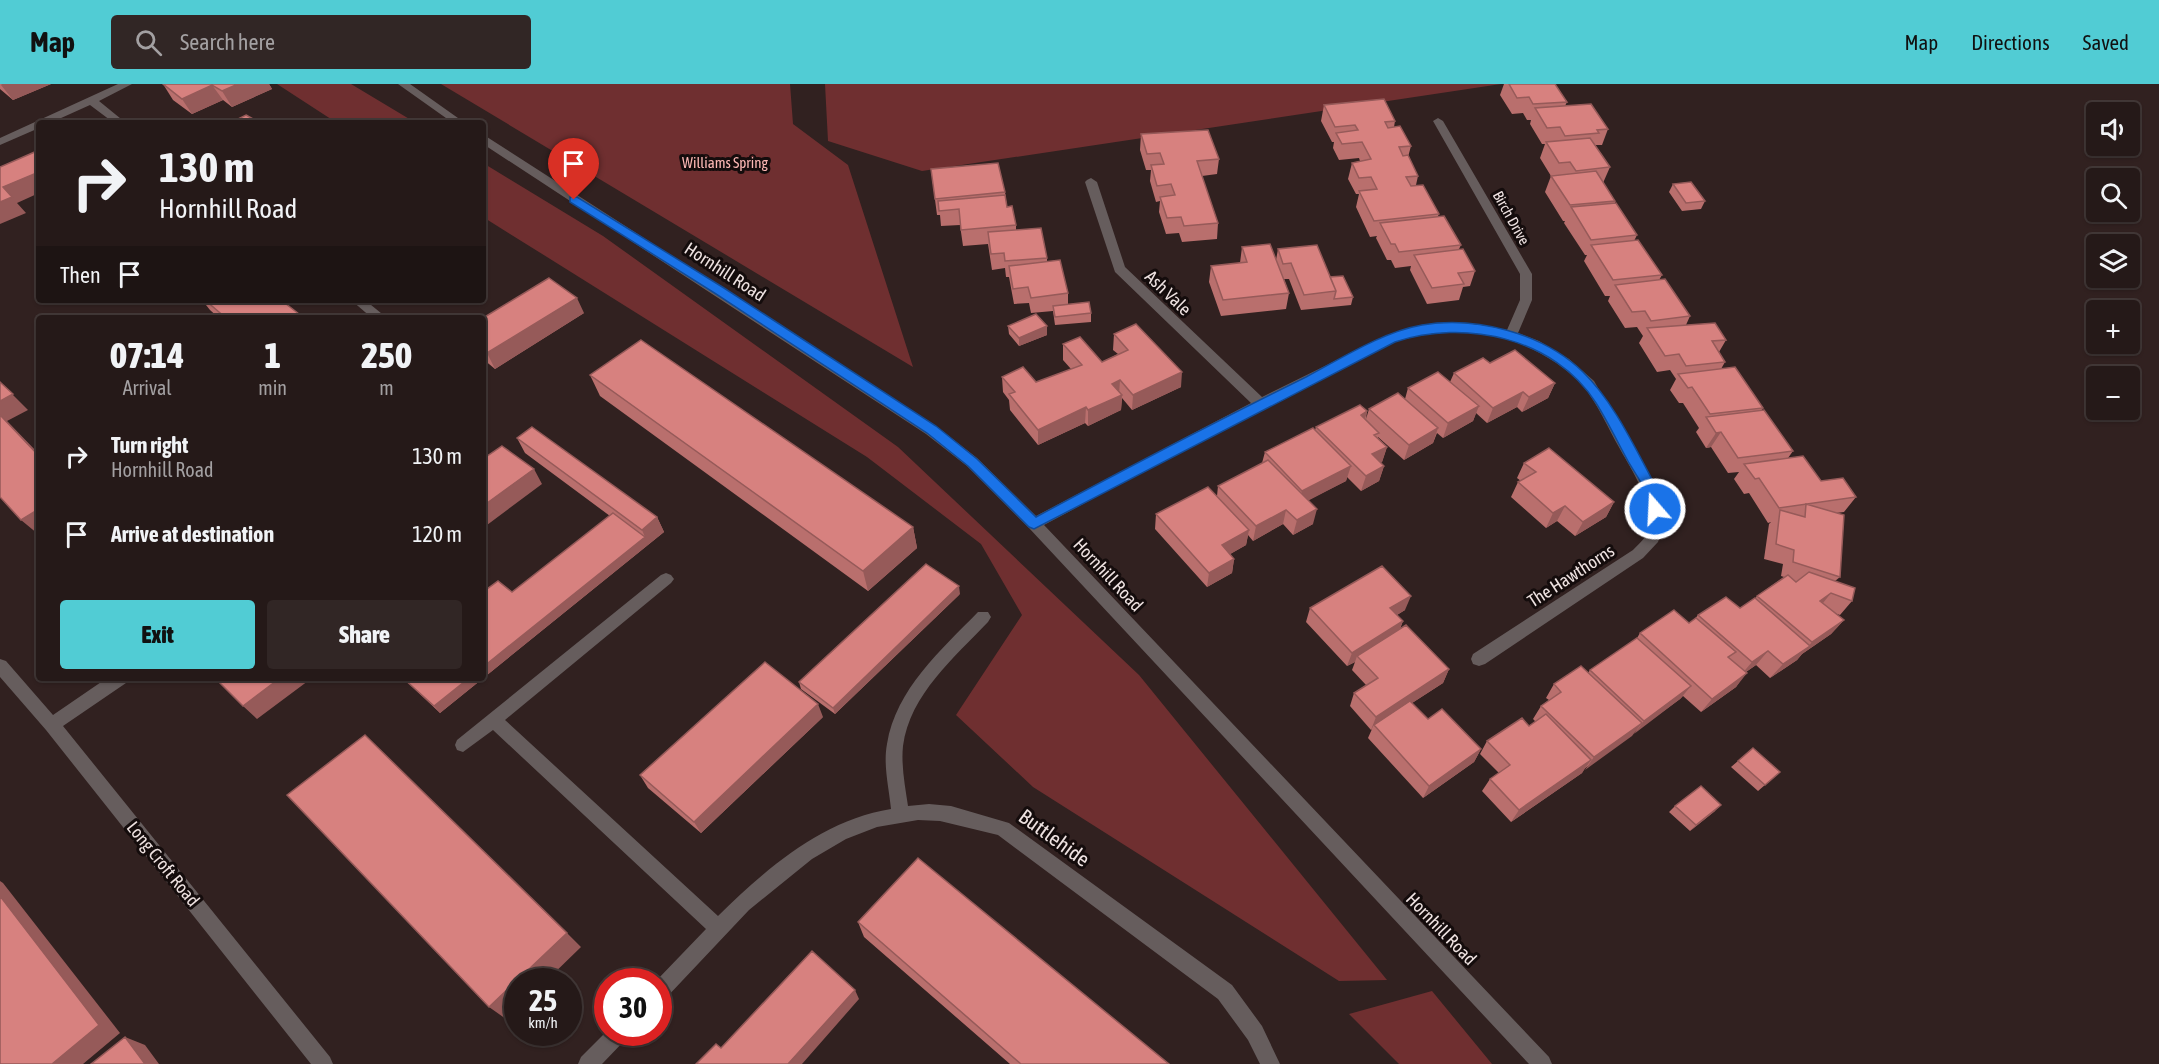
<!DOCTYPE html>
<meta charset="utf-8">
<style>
body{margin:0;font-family:"Asap Condensed",sans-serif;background:#312625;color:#f1f3f6;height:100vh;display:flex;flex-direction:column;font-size:22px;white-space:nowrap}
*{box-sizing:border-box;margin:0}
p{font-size:20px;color:#a3a0a2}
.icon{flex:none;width:33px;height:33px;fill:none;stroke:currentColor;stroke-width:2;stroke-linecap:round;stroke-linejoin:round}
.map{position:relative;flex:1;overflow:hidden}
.side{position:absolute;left:36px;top:231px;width:450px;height:366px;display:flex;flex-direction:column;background:#251918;border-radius:6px;box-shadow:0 2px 4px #0004,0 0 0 2px #423837}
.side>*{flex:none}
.banner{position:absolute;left:36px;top:36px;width:450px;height:183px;border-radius:6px;box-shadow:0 2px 4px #0004,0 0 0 2px #423837;background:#251918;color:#f1f3f6;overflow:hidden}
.fabs{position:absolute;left:2086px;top:18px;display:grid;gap:12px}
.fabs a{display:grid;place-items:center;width:54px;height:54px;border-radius:6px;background:#251918;box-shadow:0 2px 4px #0004,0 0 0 2px #423837;font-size:30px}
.speed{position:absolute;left:504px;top:884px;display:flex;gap:12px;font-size:30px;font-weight:700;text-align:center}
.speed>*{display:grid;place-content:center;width:78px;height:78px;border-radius:50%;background:#251918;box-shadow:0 2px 4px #0004,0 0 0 2px #423837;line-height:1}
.speed small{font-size:15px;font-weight:400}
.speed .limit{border:9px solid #d22;background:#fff;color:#111}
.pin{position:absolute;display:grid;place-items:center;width:51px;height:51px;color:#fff;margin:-62px -26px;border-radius:50% 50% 50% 0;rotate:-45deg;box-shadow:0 0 6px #0007}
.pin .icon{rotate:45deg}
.me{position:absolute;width:66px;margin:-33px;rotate:341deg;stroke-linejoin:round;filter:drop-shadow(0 0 4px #0008)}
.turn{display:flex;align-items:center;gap:21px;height:126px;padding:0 24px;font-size:27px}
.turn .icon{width:78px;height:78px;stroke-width:2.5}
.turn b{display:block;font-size:42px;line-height:51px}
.then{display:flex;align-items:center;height:57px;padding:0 24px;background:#0003;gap:12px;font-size:22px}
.eta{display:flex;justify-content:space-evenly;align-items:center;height:102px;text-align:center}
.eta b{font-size:36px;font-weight:800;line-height:42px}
.cta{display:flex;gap:12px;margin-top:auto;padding:12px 24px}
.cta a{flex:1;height:69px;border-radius:6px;background:#51ccd4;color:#111;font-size:24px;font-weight:800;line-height:69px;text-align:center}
.cta a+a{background:#312625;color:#f1f3f6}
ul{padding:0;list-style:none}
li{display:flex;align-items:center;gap:18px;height:78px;padding:0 24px}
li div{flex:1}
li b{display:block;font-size:22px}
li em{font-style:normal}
header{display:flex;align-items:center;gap:36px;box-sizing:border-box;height:84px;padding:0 30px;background:#51ccd4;color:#111}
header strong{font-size:28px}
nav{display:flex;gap:33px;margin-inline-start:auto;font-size:21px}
.search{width:420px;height:54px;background:#312625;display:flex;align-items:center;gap:15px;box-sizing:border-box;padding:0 21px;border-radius:6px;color:#a3a0a2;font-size:22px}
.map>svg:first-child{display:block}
.green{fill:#6f2f30}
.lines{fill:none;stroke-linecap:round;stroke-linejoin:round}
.minor{fill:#665d5d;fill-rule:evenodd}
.wall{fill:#b96f6d}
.shaded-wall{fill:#965a59}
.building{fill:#d7817f;stroke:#965a59;stroke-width:1.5}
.route{fill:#1a73e8;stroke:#114b97;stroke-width:1.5}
.labels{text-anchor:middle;stroke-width:6;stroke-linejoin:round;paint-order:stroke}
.far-park-label{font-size:15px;fill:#fdb8b5;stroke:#140c0c}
.far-street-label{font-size:15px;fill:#eee2e1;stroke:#140c0c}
.street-label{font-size:18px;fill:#eee2e1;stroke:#140c0c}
.near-street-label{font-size:21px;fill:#eee2e1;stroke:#140c0c}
</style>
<header>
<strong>Map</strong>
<div class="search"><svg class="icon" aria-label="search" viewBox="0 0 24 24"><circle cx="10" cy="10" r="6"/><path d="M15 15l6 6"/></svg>Search here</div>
<nav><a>Map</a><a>Directions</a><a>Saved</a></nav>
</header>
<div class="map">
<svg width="2159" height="980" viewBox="0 0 2159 980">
<rect width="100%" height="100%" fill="#312120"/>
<!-- green -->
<path class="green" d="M277,0H351L416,39H337Z
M441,0H790L793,40L848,81L913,283Z
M825,0H1501L922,87L828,57Z
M483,79L603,152L898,363L1139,591L1387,896L1339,897L1033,703L956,631L1022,531L981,460L867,373L483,133Z
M1432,907L1492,980H1399L1349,930Z"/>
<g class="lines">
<!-- minor -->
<path class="minor" d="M118,0H132L99,17L126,39H114L90,21L50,39H39V44L0,61V54Z
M398,0H410L465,39H453Z
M1438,34L1443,37L1532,190V216L1518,249L1539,257L1569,275L1594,297L1658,406L1663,443L1658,458L1643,474L1485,580L1479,582L1473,580L1471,575L1473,570L1633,466C1637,462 1642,457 1645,453C1661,430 1631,385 1620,365C1609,346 1597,318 1583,302C1546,261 1476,237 1421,250C1378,260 1322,295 1281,315C1201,355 1123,399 1044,441L1549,973L1552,980H1529L1029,444L967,382L926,350L483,60V52L487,53L936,342L977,374L1036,432L1251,319L1115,188L1085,98L1087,96L1091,94L1097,98L1125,183L1262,313L1386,252L1422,241L1463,239L1507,246L1520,216V190L1433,37Z
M351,216H365L387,234H372Z
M666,489L671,491L674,495L671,499L505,636L718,832C766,785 822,736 891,725C889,704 883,681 887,660C896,605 941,566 978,528H988L991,533L988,538C955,573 910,610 903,662C901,681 905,702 908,722L929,720L951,722L1009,739L1232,901L1262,942L1280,980H1260L1248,956L1218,915L998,751L940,737L918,736L877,743L846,755L812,775L749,826L665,915L658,917V897H656L706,845L493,646L463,668L457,666L455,661L457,656L661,491Z
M0,575L6,577L53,631L107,594H128L126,599L63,642L330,973L333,980H311L46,646L0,593Z
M608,946V948H629L626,955L602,980H578L581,973Z"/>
</g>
<!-- wall -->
<path class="wall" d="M0,0H51L13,16L0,5Z
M163,0H269L272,5L232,23L223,16L192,30L173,16Z
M1504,0H1555L1567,18L1565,22L1608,45L1602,61H1595L1610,83L1603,99L1615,117V119L1637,151L1634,157L1662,191L1659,196L1690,232L1686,241L1726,256L1719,268L1725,278L1721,285L1763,324L1761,327L1793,367L1788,374L1821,397L1856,413L1844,428L1836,429L1840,493L1835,497L1852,517L1840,531L1834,529L1844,536L1831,550L1802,570L1797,576L1770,594L1756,581L1746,588L1736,603L1701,628L1683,612L1680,615L1584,685L1582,689L1511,738L1482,707L1490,695L1499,689L1480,670L1487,657L1529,642L1536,638L1533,635L1541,622L1549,616L1546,614L1554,600L1588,589L1590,586L1637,554L1640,549L1689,539L1694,536L1698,531L1740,524L1755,515L1757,512L1784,493L1781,492L1783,480L1764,475L1769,440L1771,438L1768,439L1749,409L1744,410L1734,395L1739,388L1728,389L1711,363L1706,364L1696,348L1699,344L1683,319H1679L1670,306L1676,295L1670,286L1657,288L1639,259L1643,252L1637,243L1625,244L1608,217L1610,212H1605L1584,177L1587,171H1585L1564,139L1565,137H1563L1545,108L1551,92L1540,74L1545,60H1542L1530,40L1531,36H1527L1523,29L1512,30L1500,11Z
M1324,21L1395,37L1394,43L1411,62L1408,73L1418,92L1416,101L1439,130L1438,132L1461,161L1459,165L1475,187L1470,202L1463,203L1459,216L1427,220L1410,186L1411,182L1395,184L1391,176H1387L1376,154L1377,152L1370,153L1356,123L1359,110H1356L1348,95L1352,79L1360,77L1359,74L1339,76L1333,64L1334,58H1332L1321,37Z
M1141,50L1219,75L1217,90L1202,92L1218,139L1217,155L1182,158L1179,149L1166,150L1159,128L1160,117L1156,118L1150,97L1151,86H1146L1140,66Z
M931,85L1005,108L1007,123L1016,141V146L1047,174V177L1068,209V220L1091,229V238L1055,241L1053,227L1031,229L1029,219L1014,220L1009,193H1006L1005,184L992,186L988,160L963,162L960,141L941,142L940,131H937Z
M1673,100L1705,117L1701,125L1682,127L1669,108Z
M1242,163L1276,176L1278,165L1330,193L1353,213L1351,221L1301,226L1289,195H1284L1289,209L1286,225L1221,232L1209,198L1211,182L1240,179Z
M202,216H281L304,234H219L210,226Z
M584,229L495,285L483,275V234Z
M1008,242H1047V251L1019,262L1009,250Z
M1114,250L1181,303L1132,326L1122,314L1121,326L1088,342L1085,339L1038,361L1010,326L1009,316L1003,308L1002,293L1036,298L1071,285L1063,276V260L1102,278L1118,270L1113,266Z
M1490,279L1555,299L1548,314L1522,328L1517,323L1487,339L1476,329L1473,337L1443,354L1437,349L1433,359L1404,376L1378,353V354L1387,363L1382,378L1380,379L1384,382L1379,397L1361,407L1347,393L1346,397L1308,416L1313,440L1293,451L1283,440L1253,457L1248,451L1246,461L1230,470L1234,475L1232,489L1207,503L1155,445L1156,430L1217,412L1218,402L1262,379L1265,368L1315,346L1316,343L1367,327L1366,335L1369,325L1405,315L1408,304L1450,298L1454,289Z
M590,291L913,443L917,464L868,507L600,312Z
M517,354L657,433L664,448L440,629L403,594L610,432L525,369Z
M1524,379L1614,418L1606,433L1575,452L1557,437L1546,444L1511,413L1518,398L1521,397L1517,394Z
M960,510L835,630L801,605L799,598Z
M1310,524L1405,526L1397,531L1403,537L1400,545L1449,585L1443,599L1412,619L1428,635L1481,665L1474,678L1423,714L1368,654L1372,645L1371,646L1350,622L1354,609L1366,601L1352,586L1355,578L1347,582L1306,538Z
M823,633L701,749L648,704L640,691Z
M1738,677L1780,688L1758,707L1731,683Z
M1675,722L1715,727L1690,747L1669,728Z
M858,838L1169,980H1010L864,853Z"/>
<!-- shaded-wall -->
<path class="shaded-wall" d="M2,0H51L13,16L1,1Z
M238,0H269L272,5L232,23L222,7Z
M212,1L223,16L192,30L182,15Z
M39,88V109L17,119L26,129L0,140V118L3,103Z
M577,214L584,229L495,285L487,269Z
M1047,242V251L1019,262V254Z
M1182,288L1181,303L1132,326L1133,311Z
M1120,296L1119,311L1112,300Z
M0,298L28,326L7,337L39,370V372L0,331Z
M1555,299L1548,314L1522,328L1529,313Z
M1523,308L1517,323L1487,339L1493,324Z
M1122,311L1121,326L1088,342V326Z
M1479,322L1473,337L1443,354L1448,339Z
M1086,323L1085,339L1038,361V346Z
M1367,327L1363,343L1361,331Z
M1438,344L1433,359L1404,376L1409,361Z
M1721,348L1711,363L1706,364L1716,349Z
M1387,363L1382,378L1368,386L1372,370Z
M1351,382L1346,397L1298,422L1302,407Z
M1384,382L1379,397L1361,407L1366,392Z
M534,385L542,400L483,444V422Z
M1614,418L1606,433L1575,452L1583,438Z
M1565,422L1557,437L1546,444L1553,429Z
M39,425V450H38L21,436Z
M1317,425L1313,440L1293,451L1297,436Z
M1286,426L1283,440L1253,457L1256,442Z
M657,433L664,448L440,629L434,622L469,594H483V583L645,453L642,446Z
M913,443L917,464L868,507L863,487Z
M1249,446L1246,461L1220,476L1222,461Z
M1234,475L1232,489L1207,503L1209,489Z
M959,502L960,510L835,630L833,624Z
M1831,509L1819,524L1820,517Z
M1411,512L1405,526L1385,538L1390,524Z
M1844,536L1831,550L1802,570L1797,576L1770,594L1783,580L1807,564L1812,558Z
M1403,537L1397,551L1357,572L1355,578L1347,582L1352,569Z
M1768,567L1756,581L1740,592L1752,578Z
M1449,585L1443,599L1375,643L1374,641L1371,646L1376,633Z
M1747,589L1736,603L1701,628L1712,615Z
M280,594H312L257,635L243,622Z
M1691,602L1680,615L1634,650L1644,637Z
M818,620L823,633L701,749L694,738Z
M1642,639L1632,652L1585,686L1594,673Z
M1481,665L1474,678L1423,714L1429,702Z
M1591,676L1582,689L1511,738L1519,726Z
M1721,721L1715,727L1690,747L1696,741Z
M0,797L3,799L120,949L83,980H52L0,812Z
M567,849L581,863L546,897H518V924L506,935L489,923Z
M855,906L859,915L802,980H788Z
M125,953L145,961L159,980H145Z"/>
<!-- building -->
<path class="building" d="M163,0H238L222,7L212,1L182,15Z
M1509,0H1555L1567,18L1533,20L1529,13L1517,14Z
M1384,15L1395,37L1385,38L1388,44L1400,42L1411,62L1399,63L1403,72L1408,71L1418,92L1406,93L1411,102L1423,101L1439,130L1374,137L1359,107L1377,105L1371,93L1359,94L1352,79L1371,75L1362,58L1342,60L1336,49L1358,46L1355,41L1335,43L1324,21Z
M1591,20L1608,45L1597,46L1599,49L1565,52L1560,43L1547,44L1535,24Z
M246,31L260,39H230Z
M1208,46L1219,75L1197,77L1218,139L1184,142L1181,133L1167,134L1160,113L1175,111L1171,100L1157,102L1151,81L1164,80L1160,69L1147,70L1141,50Z
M1590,54L1610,83L1576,87L1570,78L1559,79L1546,58Z
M37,67L39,69V88L3,103L12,113L0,118V83Z
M998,79L1005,108L935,115L931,85Z
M1596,87L1615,117L1570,121L1551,92Z
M1691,98L1705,117L1686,119L1673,100Z
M1005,111L1007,123L1012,122L1016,141L961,146L959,125L939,127L938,117Z
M1616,119L1637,151L1591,156L1571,123Z
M1444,132L1461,161L1399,168L1395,160H1391L1380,139Z
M1041,144L1047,174L1005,177L1004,169L991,170L988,148Z
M1638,156L1662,191L1613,196L1591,161Z
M1270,160L1289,209L1223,216L1211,182L1247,178L1242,163Z
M1317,161L1336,207L1304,211L1291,179L1283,180L1278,165Z
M1463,165L1475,187L1458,189L1464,200L1432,204L1414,171Z
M1060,176L1068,209L1031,214L1028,203L1013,205L1009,182Z
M1343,192L1353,213L1334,215L1336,207L1330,193Z
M549,194L577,214L487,269L483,266V234Z
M1665,195L1690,232L1651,237L1645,227L1632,228L1615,201Z
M205,216H281L304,234H226Z
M1089,218L1091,229L1055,233L1053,222Z
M1036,230L1047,242L1019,254L1008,242Z
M1715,239L1726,256L1712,257L1725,278L1686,282L1679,270L1665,272L1647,244Z
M1136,240L1182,288L1133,311L1120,296L1112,300L1122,311L1088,326L1086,323L1038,346L1009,310L1015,308L1002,293L1023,283L1036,298L1082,281L1063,260L1080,253L1102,278L1128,266L1114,250Z
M641,256L913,443L863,487L590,291Z
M1515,266L1555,299L1529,313L1523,308L1493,324L1454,289L1483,274L1490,279Z
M1735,283L1763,324L1710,330L1692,303L1688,304L1678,290Z
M1438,288L1479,322L1448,339L1408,304Z
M0,298L13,310L0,317Z
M1398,309L1438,344L1409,361L1369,325Z
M1360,321L1367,327L1361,331L1379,349L1374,351L1387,363L1372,370L1384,382L1366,392L1316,343Z
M1764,326L1793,367L1738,374L1721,348L1716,349L1706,333Z
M0,331L39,372V425L21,436L0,413Z
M532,343L657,433L642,446L517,354Z
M1313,344L1351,382L1302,407L1265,368Z
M502,362L534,385L483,422V375Z
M1549,364L1614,418L1583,438L1565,422L1553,429L1518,398L1536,388L1524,379Z
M1803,372L1821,397L1843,394L1856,413L1779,424L1759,394L1755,395L1744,380Z
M1268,376L1317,425L1297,436L1286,426L1256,442L1218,402Z
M1208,403L1249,446L1222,461L1234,475L1209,489L1156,430Z
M1806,420L1844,431L1840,493L1793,478L1794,466L1776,460L1780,426L1805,433Z
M613,429L645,453L483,583V508L498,497L512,508Z
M39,437V446L34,440Z
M926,480L959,502L833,624L799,598Z
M1382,482L1411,512L1390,524L1403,537L1352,569L1310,524Z
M1809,488L1855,504L1852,517L1831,509L1820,517L1844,536L1812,558L1757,512L1788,491L1796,498Z
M1726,513L1740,524L1755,514L1810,562L1783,580L1768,567L1752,578L1698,531Z
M1674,526L1689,539L1696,534L1736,568L1728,573L1747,589L1712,615L1640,549Z
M1406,541L1449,585L1376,633L1354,609L1378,594L1357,572Z
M1637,554L1691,602L1644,637L1590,586Z
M765,578L818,620L694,738L640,691Z
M1581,582L1642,639L1594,673L1541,622L1561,608L1554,600Z
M215,594H280L243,622Z
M403,594H469L434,622Z
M1410,617L1428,635L1442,625L1481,665L1429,702L1374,641Z
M1546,630L1591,676L1519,726L1490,695L1510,681L1487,657L1522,634L1529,642Z
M365,651L567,849L489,923L287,711Z
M1753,664L1780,688L1765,701L1738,677Z
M1701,702L1721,721L1696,741L1675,722Z
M918,774L1169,980H1021L858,838Z
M0,812L99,941L52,980H0Z
M812,867L855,906L788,980H696L716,960L721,964Z
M125,953L145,980H91Z"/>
<!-- route -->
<path class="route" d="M570,113H577L724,204L936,342L977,375L1036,433C1125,385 1215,338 1306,293C1342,274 1382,248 1422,241C1476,232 1543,249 1583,288C1616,320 1637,369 1660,410V429H1651C1648,423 1649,417 1647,411C1643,400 1635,389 1629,379C1618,359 1608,338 1596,319C1554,253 1464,235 1395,258L1034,445L1029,443L968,382L927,349L716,210L570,118Z"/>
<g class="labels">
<!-- far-park labels -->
<g class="far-park-label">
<text x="725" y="84">Williams Spring</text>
</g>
<!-- far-street labels -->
<g class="far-street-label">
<text transform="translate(1511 134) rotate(61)" y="5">Birch Drive</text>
</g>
<!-- street labels -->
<g class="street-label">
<text transform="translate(725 188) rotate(33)" y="6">Hornhill Road</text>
<text transform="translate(1168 209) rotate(44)" y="6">Ash Vale</text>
<text transform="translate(1108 491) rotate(47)" y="6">Hornhill Road</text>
<text transform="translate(1571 492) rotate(-33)" y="6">The Hawthorns</text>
<text transform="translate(163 780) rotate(51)" y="6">Long Croft Road</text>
<text transform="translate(1441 845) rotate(46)" y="6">Hornhill Road</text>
</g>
<!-- near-street labels -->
<g class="near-street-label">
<text transform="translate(1054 754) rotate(36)" y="7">Buttlehide</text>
</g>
</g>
</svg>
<div class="fabs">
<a><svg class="icon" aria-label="sound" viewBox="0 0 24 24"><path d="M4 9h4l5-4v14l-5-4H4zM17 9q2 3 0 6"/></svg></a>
<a><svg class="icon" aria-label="search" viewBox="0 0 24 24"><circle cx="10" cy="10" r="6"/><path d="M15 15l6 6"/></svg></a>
<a><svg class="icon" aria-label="layers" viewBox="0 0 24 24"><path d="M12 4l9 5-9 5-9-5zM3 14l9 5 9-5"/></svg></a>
<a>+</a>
<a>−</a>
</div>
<div class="speed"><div>25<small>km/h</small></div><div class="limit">30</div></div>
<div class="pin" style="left:574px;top:116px;background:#d93025"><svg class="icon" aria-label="arrive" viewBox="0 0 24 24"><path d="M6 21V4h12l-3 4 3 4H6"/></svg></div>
<svg class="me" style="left:1655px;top:425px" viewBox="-20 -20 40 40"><circle r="17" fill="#1a73e8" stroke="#fff" stroke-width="3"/><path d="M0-11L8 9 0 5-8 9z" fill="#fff"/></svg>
<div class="banner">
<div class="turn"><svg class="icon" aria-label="right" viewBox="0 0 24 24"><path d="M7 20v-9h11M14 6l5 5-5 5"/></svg><div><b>130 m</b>Hornhill Road</div></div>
<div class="then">Then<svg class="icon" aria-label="arrive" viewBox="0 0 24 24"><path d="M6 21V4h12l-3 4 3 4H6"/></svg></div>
</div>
<section class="side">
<div class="eta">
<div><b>07:14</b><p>Arrival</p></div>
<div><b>1</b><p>min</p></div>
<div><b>250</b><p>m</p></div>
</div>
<ul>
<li><svg class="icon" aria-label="right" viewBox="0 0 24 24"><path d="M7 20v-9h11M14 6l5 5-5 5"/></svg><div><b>Turn right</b><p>Hornhill Road</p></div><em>130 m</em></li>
<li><svg class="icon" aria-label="arrive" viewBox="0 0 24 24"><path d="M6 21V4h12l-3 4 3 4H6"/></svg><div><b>Arrive at destination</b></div><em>120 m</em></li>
</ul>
<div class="cta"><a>Exit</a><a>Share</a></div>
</section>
</div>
